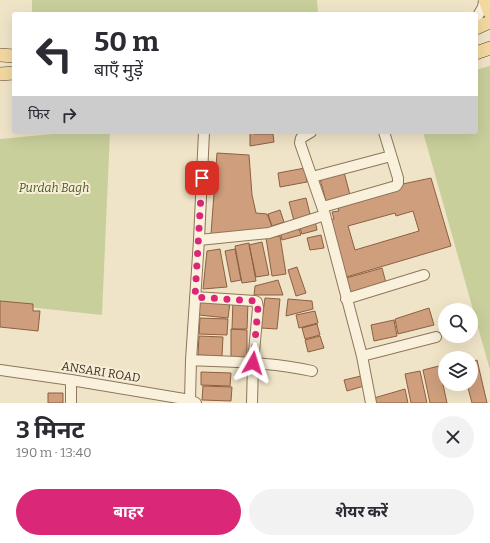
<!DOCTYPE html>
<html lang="hi">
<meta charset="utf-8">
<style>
body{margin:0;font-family:Bitter,"Noto Sans Devanagari",serif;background:#f2f2f3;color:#2b2b33;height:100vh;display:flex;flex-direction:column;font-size:15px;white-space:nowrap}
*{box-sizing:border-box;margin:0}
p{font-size:13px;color:#7c7c81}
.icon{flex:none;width:22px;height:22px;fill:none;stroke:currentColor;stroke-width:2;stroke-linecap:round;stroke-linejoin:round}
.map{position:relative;height:403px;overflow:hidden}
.details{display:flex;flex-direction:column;background:#fff;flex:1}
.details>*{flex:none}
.guide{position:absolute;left:12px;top:12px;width:466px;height:122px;border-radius:4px;box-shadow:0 4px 16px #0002;background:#fff;color:#2b2b33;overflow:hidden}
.tools{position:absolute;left:438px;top:303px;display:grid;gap:8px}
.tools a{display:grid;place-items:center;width:40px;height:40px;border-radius:50%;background:#fff;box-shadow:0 4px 16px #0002;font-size:20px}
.pin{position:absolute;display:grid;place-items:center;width:34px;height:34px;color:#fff;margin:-17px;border-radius:8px;box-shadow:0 2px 6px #0006}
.me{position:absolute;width:44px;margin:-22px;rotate:6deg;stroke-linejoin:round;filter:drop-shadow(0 0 3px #0008)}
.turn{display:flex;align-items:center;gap:14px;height:84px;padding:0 16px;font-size:18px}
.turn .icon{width:52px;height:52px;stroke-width:2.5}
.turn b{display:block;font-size:28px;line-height:34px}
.then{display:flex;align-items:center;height:38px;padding:0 16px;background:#0003;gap:8px;font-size:15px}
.round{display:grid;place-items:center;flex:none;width:42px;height:42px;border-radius:21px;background:#f2f2f3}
.summary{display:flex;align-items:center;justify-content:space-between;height:68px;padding:0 16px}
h1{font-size:24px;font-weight:700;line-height:30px}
.button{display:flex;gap:8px;margin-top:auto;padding:8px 16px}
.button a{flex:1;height:46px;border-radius:24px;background:#db2777;color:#fff;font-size:16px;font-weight:700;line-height:46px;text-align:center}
.button a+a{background:#f2f2f3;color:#2b2b33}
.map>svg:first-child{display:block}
.green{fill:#c9cf9b}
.building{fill:#cf9f7d;stroke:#8d5f41;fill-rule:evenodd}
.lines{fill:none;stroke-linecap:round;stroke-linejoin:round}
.minor-casing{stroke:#8d765c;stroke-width:12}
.major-casing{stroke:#5b4430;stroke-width:14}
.minor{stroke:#faf1dc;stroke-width:10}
.major{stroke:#f3d9a0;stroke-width:13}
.route{stroke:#db2777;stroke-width:7;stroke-dasharray:0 12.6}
.labels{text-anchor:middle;stroke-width:4;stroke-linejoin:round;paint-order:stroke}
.park-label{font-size:12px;font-style:italic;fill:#4d5a26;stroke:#f7eed8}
.street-label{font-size:12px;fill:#3d2e20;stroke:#f7eed8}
</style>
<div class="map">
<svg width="490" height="403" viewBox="0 0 490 403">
<rect width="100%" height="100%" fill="#f0e4c8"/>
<!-- green -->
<path class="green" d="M32,0H317L318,14H32Z
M490,66V370L423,132H476V70Z
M74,132H110L102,315L0,304V139Z"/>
<!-- building -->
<path class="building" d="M250,132H254V134H273L274,142L250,146Z
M217,153L249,155L252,195L256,213L267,214L273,229L211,234Z
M305,168L307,182L280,187L278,173Z
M344,172L350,195L326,201L320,179Z
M431,178L451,246L343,278L329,220L334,219L332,212L339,211L337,205L398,185ZM413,211L419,231L355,250L348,226L395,213L396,216Z
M306,198L311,218L294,221L289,202Z
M280,210L284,222L272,226L268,214Z
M315,221L317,230L302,234L299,225Z
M298,226L301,235L282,240L280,231Z
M321,235L324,248L310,250L307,238Z
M280,236L286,274L272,276L266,238Z
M262,242L269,275L256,277L249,245Z
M249,243L256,281L242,283L235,246Z
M220,249L227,287L203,289L207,251Z
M235,249L241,280L231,282L225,251Z
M297,267L306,293L296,296L288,270Z
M382,268L386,283L348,294L343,279Z
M278,280L283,295H254L255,286Z
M265,298L280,299L277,329L261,328Z
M200,299L230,302L228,318L199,315Z
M288,299L312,301L313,309L286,316Z
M0,301L33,304V311H40L38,331L0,327Z
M233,301L248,302L247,329H232Z
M429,308L434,325L398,334L395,319Z
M315,311L318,323L299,328L296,315Z
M200,318L228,319L227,335L199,334Z
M394,320L397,336L374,341L371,325Z
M317,324L320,335L305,339L302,328Z
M231,329L247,330V360L231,359Z
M199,336L223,337L222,356L198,355Z
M320,336L324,348L308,352L305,340Z
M477,360L487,403H472L467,384H471V362Z
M439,366L447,403H430L423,370Z
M420,371L427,403H411L405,374Z
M201,372L231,373L230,386L201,385Z
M361,376L364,386L347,391L344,380Z
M203,386L232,387L231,401L202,400Z
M405,389L408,403H376L374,398Z
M48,393H63V403H48Z"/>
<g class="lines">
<!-- minor casing -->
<g class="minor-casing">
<path id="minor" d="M476,19L483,7L484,0
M311,132L301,138L300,143L325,215L362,356L371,403
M312,177L391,156
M323,207L396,186L398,183V178L384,132
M199,240L269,233L325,215
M195,297L255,301L257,302L258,308L253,363L252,403
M346,299L424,275
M362,356L436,337
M191,360C231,362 272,362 312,371
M0,370L71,380L190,400L196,403
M71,380V403
M190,400L191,360L199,240L204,132"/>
</g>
<!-- major casing -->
<g class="major-casing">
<path id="major" d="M485,0L490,13
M476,28L490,22
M476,53L490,48
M0,55L14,56
M0,74L14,73"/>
</g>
<!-- minor -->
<use href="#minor" class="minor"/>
<!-- major -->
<use href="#major" class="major"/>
</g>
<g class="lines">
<!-- route -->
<path class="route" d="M202,178L195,297L255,301L257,302L258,308L253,363"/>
</g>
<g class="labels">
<!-- park labels -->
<g class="park-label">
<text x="54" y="192">Purdah Bagh</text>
</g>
<!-- street labels -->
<g class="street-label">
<text transform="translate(101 372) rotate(9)" y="4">ANSARI ROAD</text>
</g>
</g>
</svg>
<div class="tools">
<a><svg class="icon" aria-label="search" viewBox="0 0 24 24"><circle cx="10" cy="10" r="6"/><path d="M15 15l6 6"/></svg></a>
<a><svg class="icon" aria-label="layers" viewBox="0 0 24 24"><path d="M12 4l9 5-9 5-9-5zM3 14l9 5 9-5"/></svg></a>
</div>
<div class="pin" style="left:202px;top:178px;background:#d93025"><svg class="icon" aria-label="arrive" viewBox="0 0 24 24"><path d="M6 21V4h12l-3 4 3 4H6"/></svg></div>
<svg class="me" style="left:253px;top:363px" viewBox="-20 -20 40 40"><path d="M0-17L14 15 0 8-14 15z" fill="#db2777" stroke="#fff" stroke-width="4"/></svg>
<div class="guide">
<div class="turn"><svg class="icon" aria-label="left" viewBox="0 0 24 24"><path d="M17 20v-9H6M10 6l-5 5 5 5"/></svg><div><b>50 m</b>बाएँ मुड़ें</div></div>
<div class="then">फिर<svg class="icon" aria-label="right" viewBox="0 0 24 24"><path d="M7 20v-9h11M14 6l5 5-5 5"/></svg></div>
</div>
</div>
<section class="details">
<div class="summary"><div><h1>3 मिनट</h1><p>190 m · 13:40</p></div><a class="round"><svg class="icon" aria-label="close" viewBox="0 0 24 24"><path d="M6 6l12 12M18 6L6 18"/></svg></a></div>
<div class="button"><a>बाहर</a><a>शेयर करें</a></div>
</section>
